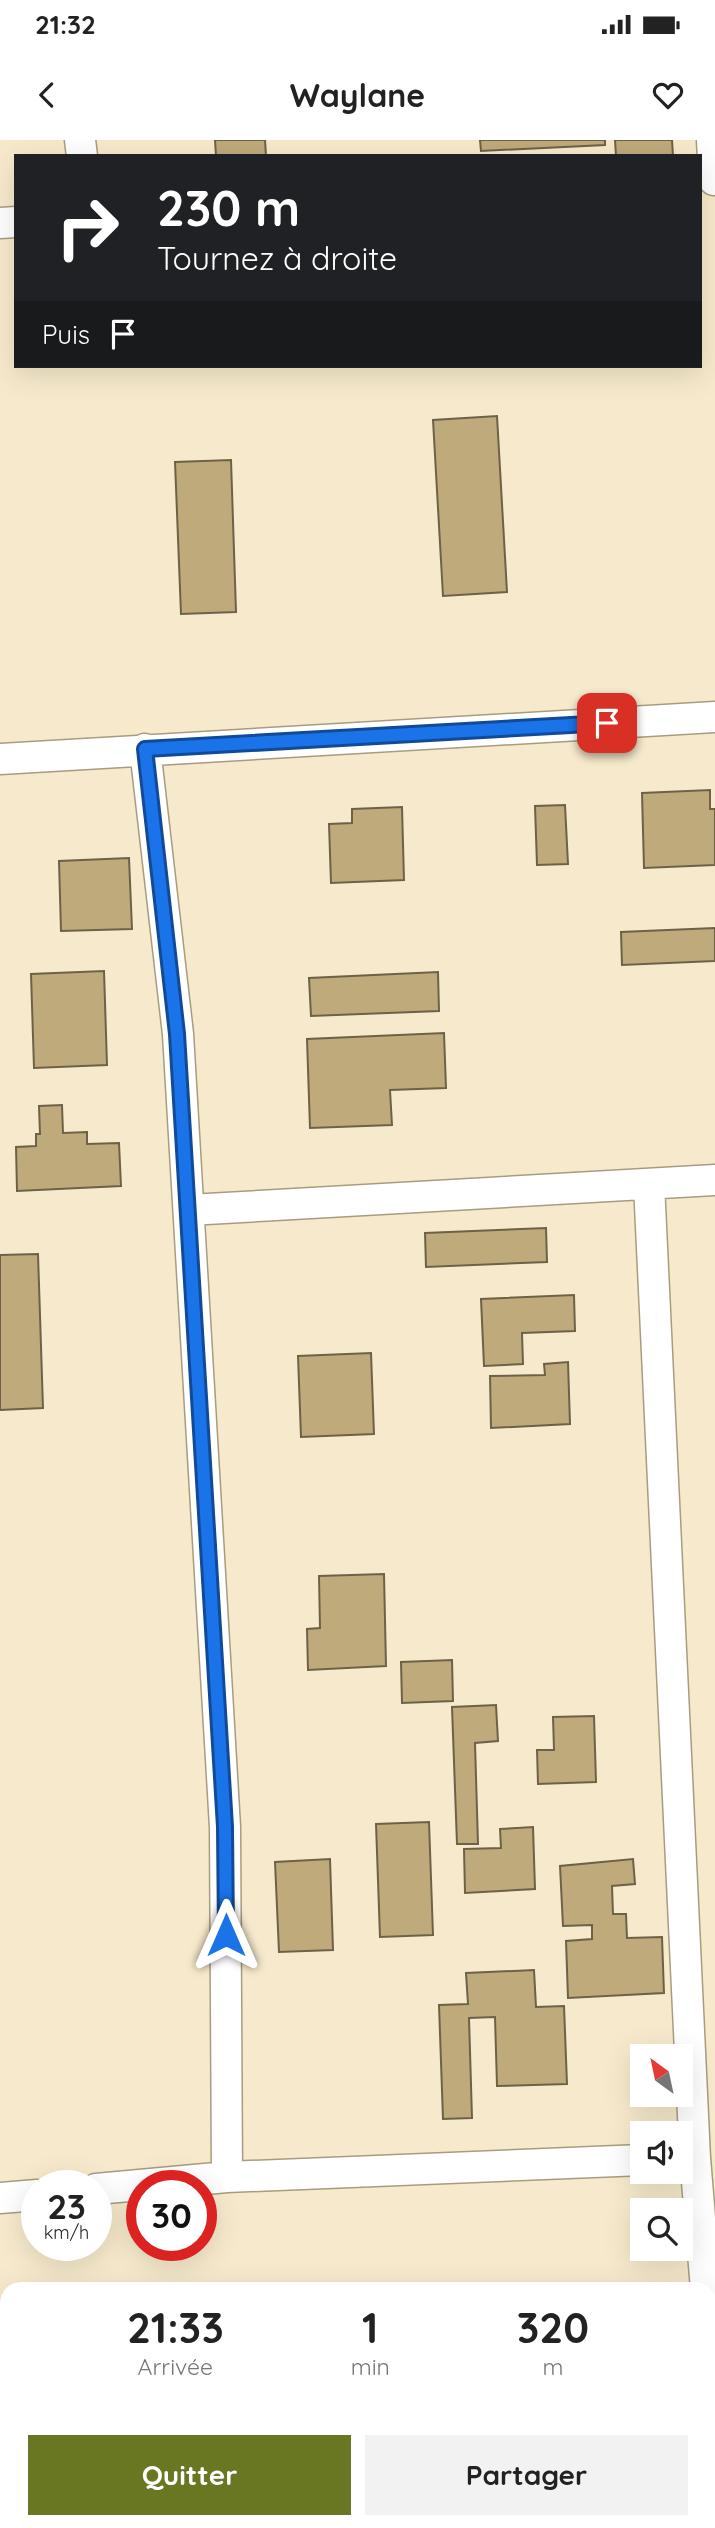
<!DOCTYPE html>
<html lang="fr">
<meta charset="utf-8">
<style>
body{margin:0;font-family:Quicksand,sans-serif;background:#f2f2f2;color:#222;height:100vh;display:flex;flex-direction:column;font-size:26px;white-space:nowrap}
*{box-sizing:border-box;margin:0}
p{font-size:23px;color:#767676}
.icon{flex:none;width:38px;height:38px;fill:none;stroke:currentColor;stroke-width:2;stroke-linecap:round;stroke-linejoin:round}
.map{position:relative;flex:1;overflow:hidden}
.side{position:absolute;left:0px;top:2142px;width:716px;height:247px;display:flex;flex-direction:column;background:#fff;border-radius:21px 21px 0 0;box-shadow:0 7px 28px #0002}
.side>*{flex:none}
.guide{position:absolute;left:14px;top:14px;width:688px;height:214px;border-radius:0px;box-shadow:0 7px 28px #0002;background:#202124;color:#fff;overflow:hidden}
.needle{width:46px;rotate:327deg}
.controls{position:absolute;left:630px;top:1904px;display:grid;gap:14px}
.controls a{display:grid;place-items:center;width:63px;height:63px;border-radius:0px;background:#fff;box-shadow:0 7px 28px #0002;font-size:35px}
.speed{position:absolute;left:21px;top:2030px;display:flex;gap:14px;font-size:35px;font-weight:700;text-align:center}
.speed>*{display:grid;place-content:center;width:91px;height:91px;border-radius:50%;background:#fff;box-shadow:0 7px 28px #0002;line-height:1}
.speed small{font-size:18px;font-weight:400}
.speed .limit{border:10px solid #d22;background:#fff;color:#111}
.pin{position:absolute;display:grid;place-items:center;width:60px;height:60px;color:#fff;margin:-30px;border-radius:14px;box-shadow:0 4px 10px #0006}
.me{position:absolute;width:77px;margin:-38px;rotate:0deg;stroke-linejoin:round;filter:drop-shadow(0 0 5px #0008)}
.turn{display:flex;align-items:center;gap:24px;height:147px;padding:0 28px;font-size:32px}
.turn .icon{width:91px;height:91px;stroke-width:2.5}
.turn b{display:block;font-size:49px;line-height:60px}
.then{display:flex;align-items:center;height:66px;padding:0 28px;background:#0003;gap:14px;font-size:26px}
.eta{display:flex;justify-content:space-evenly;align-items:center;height:119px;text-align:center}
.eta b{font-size:42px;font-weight:800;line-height:49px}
.button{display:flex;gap:14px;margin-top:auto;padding:14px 28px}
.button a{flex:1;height:80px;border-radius:0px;background:#697723;color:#fff;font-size:28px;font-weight:800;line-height:80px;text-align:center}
.button a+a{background:#f2f2f2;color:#222}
.status{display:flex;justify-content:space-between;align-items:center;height:49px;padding:0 35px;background:#fff;direction:ltr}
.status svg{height:19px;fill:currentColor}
header{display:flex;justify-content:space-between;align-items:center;height:91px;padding:0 28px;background:#fff;font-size:32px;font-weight:800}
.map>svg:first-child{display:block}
.building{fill:#bfaa7b;stroke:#6d6248;stroke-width:2}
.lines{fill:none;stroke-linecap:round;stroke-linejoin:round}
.street-casing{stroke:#a89c80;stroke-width:33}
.street{stroke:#fff;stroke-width:30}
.route-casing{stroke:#114b97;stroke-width:18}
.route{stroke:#1a73e8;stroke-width:12}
</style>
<div class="status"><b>21:32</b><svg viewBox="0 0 49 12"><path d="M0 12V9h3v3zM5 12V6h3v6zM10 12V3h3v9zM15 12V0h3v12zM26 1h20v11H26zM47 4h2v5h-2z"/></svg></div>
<header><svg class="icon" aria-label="back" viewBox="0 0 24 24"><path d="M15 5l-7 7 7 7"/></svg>Waylane<svg class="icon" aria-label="heart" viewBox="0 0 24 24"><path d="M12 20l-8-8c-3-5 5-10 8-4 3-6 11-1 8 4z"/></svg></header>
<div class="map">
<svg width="715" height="2388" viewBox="0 0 715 2388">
<rect width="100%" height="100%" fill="#f7eacc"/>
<!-- building -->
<path class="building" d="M215,0H265L266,16H216Z
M480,0H605V5L481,11Z
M615,0H672L673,16H616Z
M497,276L507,452L443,456L433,280Z
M231,320L236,472L181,474L175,322Z
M710,650V669H715V725L644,728L642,653Z
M565,665L568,724L537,725L535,666Z
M402,667L404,740L331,743L329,684L352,683V669Z
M129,718L132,789L61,791L59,721Z
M715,788V821L622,825L621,792Z
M104,831L107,925L34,928L31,834Z
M438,832L439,871L311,876L309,838Z
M444,893L446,948L390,950L392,985L310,988L307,899Z
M62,965L63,993L87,992V1004L119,1003L121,1046L17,1051L16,1007L36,1006V994H40L39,966Z
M546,1088L547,1122L426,1127L425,1093Z
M38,1114L43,1268L0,1270V1115Z
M574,1155L575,1191L522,1193L523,1224L484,1226L481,1159Z
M371,1213L374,1294L301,1297L298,1216Z
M568,1222L570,1284L491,1288L490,1236L545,1235L544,1224Z
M384,1434L386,1526L308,1530L307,1489L320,1488L319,1436Z
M452,1520L453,1561L402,1563L401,1522Z
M496,1565L498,1601L475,1603L478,1704H457L452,1567Z
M594,1576L596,1642L538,1644L537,1610H554L553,1577Z
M429,1682L433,1795L380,1797L376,1684Z
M533,1687L535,1749L465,1753L464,1709L501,1708L500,1689Z
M330,1719L333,1810L279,1812L275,1722Z
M633,1719L635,1744L612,1746L613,1774H626L627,1798L662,1797L664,1853L568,1858L566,1801L592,1799V1785L563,1786L560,1726Z
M534,1830L536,1867L564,1866L567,1944L497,1946L495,1877L469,1878L472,1978L443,1979L439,1865L468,1864L466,1833Z"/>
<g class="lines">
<!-- street casing -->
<g class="street-casing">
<path id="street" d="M80,0L82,16
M712,0L714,40
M0,83L16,82
M145,609L178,894L225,1687L227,2037
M0,619L715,577
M649,1044L695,2018L706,2149
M189,1070L715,1040
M96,2049L227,2037L642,2020
M0,2058L37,2055
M709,2182L715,2388
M636,2388L652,2382"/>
</g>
<!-- street -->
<use href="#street" class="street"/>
</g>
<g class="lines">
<!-- route casing -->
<g class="route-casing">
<path id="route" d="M226,1795L225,1687L177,894L145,609L607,583"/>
</g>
<!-- route -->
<use href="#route" class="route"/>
</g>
</svg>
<div class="controls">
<a><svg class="needle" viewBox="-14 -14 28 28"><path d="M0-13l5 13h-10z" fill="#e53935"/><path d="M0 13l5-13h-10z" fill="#767676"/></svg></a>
<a><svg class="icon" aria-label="sound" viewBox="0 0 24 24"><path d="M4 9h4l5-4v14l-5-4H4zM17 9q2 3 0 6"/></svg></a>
<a><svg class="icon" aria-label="search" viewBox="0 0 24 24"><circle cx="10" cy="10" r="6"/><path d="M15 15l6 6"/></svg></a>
</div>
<div class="speed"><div>23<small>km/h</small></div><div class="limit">30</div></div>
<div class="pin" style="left:607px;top:583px;background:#d93025"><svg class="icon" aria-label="arrive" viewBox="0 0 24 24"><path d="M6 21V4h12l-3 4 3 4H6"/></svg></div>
<svg class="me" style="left:226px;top:1795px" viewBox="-20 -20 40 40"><path d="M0-17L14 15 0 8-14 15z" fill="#1a73e8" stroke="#fff" stroke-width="4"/></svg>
<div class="guide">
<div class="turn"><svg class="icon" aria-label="right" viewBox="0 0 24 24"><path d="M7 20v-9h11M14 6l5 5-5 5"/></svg><div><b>230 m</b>Tournez à droite</div></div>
<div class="then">Puis<svg class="icon" aria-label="arrive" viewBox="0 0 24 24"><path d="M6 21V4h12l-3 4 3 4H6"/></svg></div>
</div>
<section class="side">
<div class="eta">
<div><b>21:33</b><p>Arrivée</p></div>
<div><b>1</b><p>min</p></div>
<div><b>320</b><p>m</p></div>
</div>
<div class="button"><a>Quitter</a><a>Partager</a></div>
</section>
</div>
